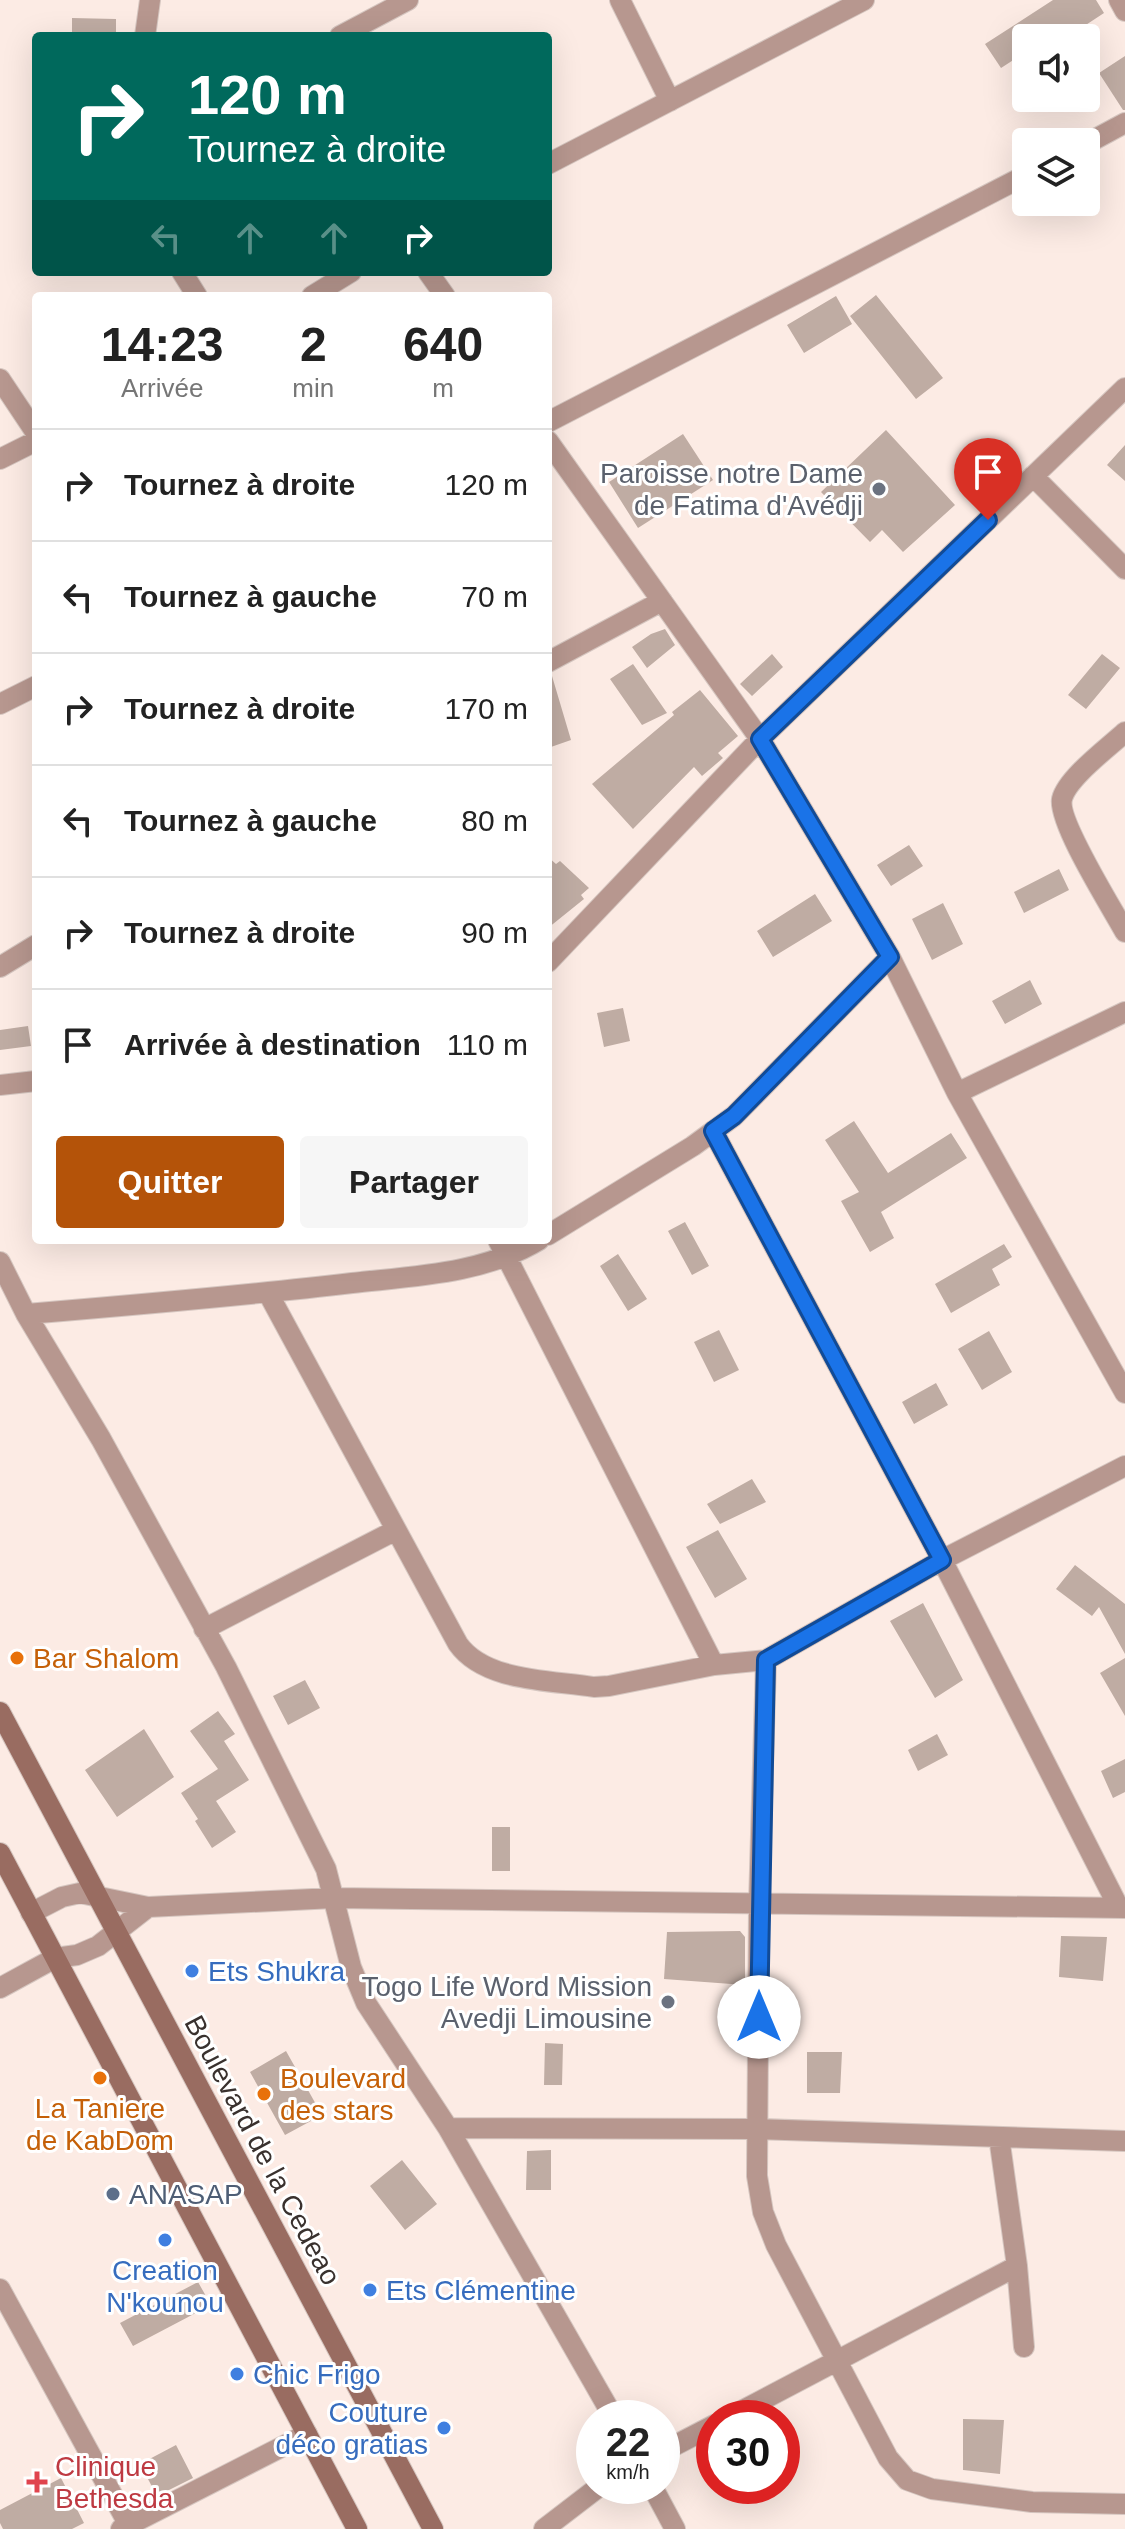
<!DOCTYPE html>
<html lang="fr">
<meta charset="utf-8">
<style>
body{margin:0;font-family:Arial,sans-serif;background:#f6f6f6;color:#222;height:100vh;display:flex;flex-direction:column;font-size:30px;white-space:nowrap}
*{box-sizing:border-box;margin:0}
p{font-size:26px;color:#767676}
.icon{flex:none;width:44px;height:44px;fill:none;stroke:currentColor;stroke-width:2;stroke-linecap:round;stroke-linejoin:round}
.map{position:relative;flex:1;overflow:hidden}
.side{position:absolute;left:32px;top:292px;width:520px;height:952px;display:flex;flex-direction:column;background:#fff;border-radius:8px;box-shadow:0 8px 32px #0002}
.side>*{flex:none}
.banner{position:absolute;left:32px;top:32px;width:520px;height:244px;border-radius:8px;box-shadow:0 8px 32px #0002;background:#00695c;color:#fff;overflow:hidden}
.controls{position:absolute;left:1012px;top:24px;display:grid;gap:16px}
.controls a{display:grid;place-items:center;width:88px;height:88px;border-radius:8px;background:#fff;box-shadow:0 8px 32px #0002;font-size:40px}
.speed{position:absolute;left:576px;top:2400px;display:flex;gap:16px;font-size:40px;font-weight:700;text-align:center}
.speed>*{display:grid;place-content:center;width:104px;height:104px;border-radius:50%;background:#fff;box-shadow:0 8px 32px #0002;line-height:1}
.speed small{font-size:20px;font-weight:400}
.speed .limit{border:12px solid #d22;background:#fff;color:#111}
.pin{position:absolute;display:grid;place-items:center;width:68px;height:68px;color:#fff;margin:-82px -34px;border-radius:50% 50% 50% 0;rotate:-45deg;box-shadow:0 0 8px #0007}
.pin .icon{rotate:45deg}
.me{position:absolute;width:88px;margin:-44px;rotate:0deg;stroke-linejoin:round;filter:drop-shadow(0 0 6px #0008)}
.turn{display:flex;align-items:center;gap:28px;height:168px;padding:0 24px;font-size:36px}
.turn .icon{width:104px;height:104px;stroke-width:2.5}
.turn b{display:block;font-size:56px;line-height:68px}
.lanes{display:flex;align-items:center;height:76px;padding:0 24px;background:#0003;justify-content:center;gap:40px;direction:ltr}
.lanes .off{opacity:.35}
.eta{display:flex;justify-content:space-evenly;align-items:center;height:136px;text-align:center}
.eta b{font-size:48px;font-weight:800;line-height:56px}
.button{display:flex;gap:16px;margin-top:auto;padding:16px 24px}
.button a{flex:1;height:92px;border-radius:8px;background:#b45309;color:#fff;font-size:32px;font-weight:800;line-height:92px;text-align:center}
.button a+a{background:#f6f6f6;color:#222}
ul{padding:0;list-style:none}
li{display:flex;align-items:center;gap:24px;height:112px;padding:0 24px;border-top:2px solid #e0e0e0}
li div{flex:1}
li b{display:block;font-size:30px}
li em{font-style:normal}
.map>svg:first-child{display:block}
.building{fill:#bfaca3}
.lines{fill:none;stroke-linecap:round;stroke-linejoin:round}
.minor-casing{stroke:#d5c6c0;stroke-width:22}
.secondary-casing{stroke:#d5c6c0;stroke-width:22}
.minor{stroke:#b7978f;stroke-width:20}
.secondary{stroke:#996c61;stroke-width:20}
.route-casing{stroke:#114b97;stroke-width:20}
.route{stroke:#1a73e8;stroke-width:14}
.worship-dot{fill:#6b7280;stroke:#fff;stroke-width:3}
.food-dot{fill:#e8710a;stroke:#fff;stroke-width:3}
.shop-dot{fill:#3f7fe0;stroke:#fff;stroke-width:3}
.service-dot{fill:#5c6f8a;stroke:#fff;stroke-width:3}
.health-dot{fill:#e0444e;stroke:#fff;stroke-width:3}
.labels{text-anchor:middle;stroke-width:6;stroke-linejoin:round;paint-order:stroke}
.worship-label{font-size:28px;fill:#5b616d;stroke:#fff;text-anchor:end}
.food-label{font-size:28px;fill:#c56008;stroke:#fff;text-anchor:start}
.shop-label{font-size:28px;fill:#366cbe;stroke:#fff;text-anchor:start}
.street-label{font-size:28px;fill:#39312e;stroke:#fff}
.service-label{font-size:28px;fill:#4e5e75;stroke:#fff;text-anchor:start}
.health-label{font-size:28px;fill:#be3a42;stroke:#fff;text-anchor:start}
</style>
<div class="map">
<svg width="1125" height="2529" viewBox="0 0 1125 2529">
<rect width="100%" height="100%" fill="#fcebe4"/>
<!-- building -->
<path class="building" d="M1053,0H1096L1104,13L1066,38H1026V52L1001,68L985,44Z
M72,18L116,19V36H72Z
M1125,56V110H1123L1099,73Z
M876,295L943,378L916,399L850,316Z
M836,296L852,324L804,353L787,325Z
M886,430L955,505L903,552L882,530L870,542L821,492Z
M683,434L713,480L638,528L609,482Z
M1125,445V481L1107,465Z
M665,629L675,645L647,668L632,647L651,634Z
M772,654L783,667L752,696L740,684Z
M1102,654L1120,668L1086,709L1068,695Z
M633,664L667,713L642,725L610,679Z
M548,676H552L571,740L548,748Z
M700,690L738,736L718,753L723,758L702,776L694,767L633,829L592,784L674,715L672,712Z
M909,845L923,866L891,886L877,865Z
M548,857L556,864L560,861L589,888L581,895L584,899L548,928Z
M1059,869L1069,890L1024,913L1014,892Z
M815,894L832,921L773,957L757,931Z
M943,903L963,944L932,960L912,919Z
M1030,980L1042,1004L1005,1024L992,1001Z
M623,1008L630,1041L604,1047L597,1013Z
M28,1026L31,1046L0,1050V1030Z
M854,1121L888,1173L951,1133L967,1158L881,1212L894,1238L870,1252L841,1201L859,1192L825,1140Z
M685,1222L709,1266L692,1275L668,1231Z
M1004,1244L1012,1257L992,1269L1000,1285L951,1313L935,1284Z
M618,1254L647,1299L628,1311L600,1266Z
M719,1330L739,1370L714,1382L694,1342Z
M989,1331L1012,1372L982,1390L958,1349Z
M936,1383L948,1405L914,1424L902,1402Z
M752,1479L766,1502L720,1524L707,1504Z
M718,1530L747,1579L715,1598L686,1547Z
M1075,1565L1125,1604V1654L1099,1607L1092,1616L1056,1589Z
M923,1603L963,1680L935,1698L890,1621Z
M1125,1658V1716L1100,1673Z
M305,1680L320,1708L288,1725L273,1696Z
M218,1711L235,1734L224,1741L249,1780L216,1801L236,1832L212,1848L195,1821L198,1819L181,1793L218,1769L190,1731Z
M144,1729L174,1777L117,1817L85,1770Z
M937,1734L948,1755L918,1771L908,1750Z
M1125,1759V1792L1113,1798L1101,1771Z
M492,1827H510V1871H492Z
M740,1931L745,1937V1985L664,1979L667,1932Z
M1061,1936L1107,1937L1103,1981L1059,1977Z
M545,2043L563,2044L562,2085H544Z
M286,2051L322,2115L285,2135L250,2072Z
M807,2052H842L840,2093H807Z
M551,2150V2190H526L527,2151Z
M402,2160L437,2204L405,2230L370,2186Z
M198,2282L211,2305L133,2346L120,2323Z
M963,2419L1004,2420L1000,2474L963,2470Z
M176,2445L193,2478L157,2496L140,2464Z
M61,2478L84,2523L72,2529H3L0,2523V2510Z"/>
<g class="lines">
<!-- minor casing -->
<g class="minor-casing">
<path id="minor" d="M620,0L670,101
M1119,0L1125,11
M145,36L150,0
M340,36L408,0
M1086,144L1125,123
M548,164L864,0
M182,272L197,296
M428,272L445,296
M312,296L351,272
M0,379L36,433
M548,422L1026,175
M548,441L760,739L890,957L957,1093L1125,1393
M0,459L36,441
M1033,476L1125,569
M548,662L662,601
M0,704L36,686
M1125,732C1109,747 1067,778 1062,799C1057,821 1112,908 1125,932
M548,962L760,739L1125,388
M0,967L36,945
M0,1085L36,1081
M957,1093L1125,1012
M713,1131L942,1560L1119,1908
M548,1235L693,1146L734,1116L890,957
M498,1240L714,1665
M0,1262L26,1314L101,1439L226,1667L326,1869L351,1967L366,2003L448,2128L758,2129L1125,2141
M268,1293L458,1644C485,1682 551,1680 594,1687L609,1686L714,1665L766,1660L942,1560L1125,1466
M26,1314C134,1305 243,1296 352,1283C415,1276 483,1274 539,1240
M204,1629L396,1530
M766,1660L759,1904L757,2176L763,2212L776,2245L888,2458L907,2480L932,2489L1032,2502L1125,2504
M31,1913L62,1897L80,1893L148,1907L334,1898L1125,1908
M0,1988L55,1958L77,1955L98,1946L148,1907
M448,2128L614,2418
M999,2137L1017,2266L1024,2347
M0,2289L131,2529
M728,2418L1017,2266
M662,2452L714,2425
M652,2486L675,2529
M121,2529L307,2434
M544,2529L600,2486"/>
</g>
<!-- secondary casing -->
<g class="secondary-casing">
<path id="secondary" d="M0,1712L433,2529
M0,1853L357,2529"/>
</g>
<!-- minor -->
<use href="#minor" class="minor"/>
<!-- secondary -->
<use href="#secondary" class="secondary"/>
</g>
<g class="lines">
<!-- route casing -->
<g class="route-casing">
<path id="route" d="M759,2017L766,1660L942,1560L713,1131L734,1116L890,957L760,739L988,520"/>
</g>
<!-- route -->
<use href="#route" class="route"/>
</g>
<!-- markers -->
<g class="worship-dot">
<circle cx="879" cy="489" r="8"/>
<circle cx="668" cy="2002" r="8"/>
</g>
<g class="food-dot">
<circle cx="17" cy="1658" r="8"/>
<circle cx="100" cy="2078" r="8"/>
<circle cx="264" cy="2094" r="8"/>
</g>
<g class="shop-dot">
<circle cx="192" cy="1971" r="8"/>
<circle cx="165" cy="2240" r="8"/>
<circle cx="370" cy="2290" r="8"/>
<circle cx="237" cy="2374" r="8"/>
<circle cx="444" cy="2428" r="8"/>
</g>
<circle class="service-dot" cx="113" cy="2194" r="8"/>
<path class="health-dot" d="M33 2470h8v8h8v8h-8v8h-8v-8h-8v-8h8z"/>
<g class="labels">
<!-- worship labels -->
<g class="worship-label">
<text x="863" y="483">Paroisse notre Dame<tspan x="863" dy="32">de Fatima d'Avédji</tspan></text>
<text x="652" y="1996">Togo Life Word Mission<tspan x="652" dy="32">Avedji Limousine</tspan></text>
</g>
<!-- food labels -->
<g class="food-label">
<text x="33" y="1668">Bar Shalom</text>
<text x="280" y="2088">Boulevard<tspan x="280" dy="32">des stars</tspan></text>
<text x="100" y="2118" text-anchor="middle">La Taniere<tspan x="100" dy="32">de KabDom</tspan></text>
</g>
<!-- shop labels -->
<g class="shop-label">
<text x="208" y="1981">Ets Shukra</text>
<text x="165" y="2280" text-anchor="middle">Creation<tspan x="165" dy="32">N'kounou</tspan></text>
<text x="386" y="2300">Ets Clémentine</text>
<text x="253" y="2384">Chic Frigo</text>
<text x="428" y="2422" text-anchor="end">Couture<tspan x="428" dy="32">déco gratias</tspan></text>
</g>
<!-- street labels -->
<g class="street-label">
<text transform="translate(263 2150) rotate(62)" y="10">Boulevard de la Cedeao</text>
</g>
<!-- service labels -->
<g class="service-label">
<text x="129" y="2204">ANASAP</text>
</g>
<!-- health labels -->
<g class="health-label">
<text x="55" y="2476">Clinique<tspan x="55" dy="32">Bethesda</tspan></text>
</g>
</g>
</svg>
<div class="controls">
<a><svg class="icon" aria-label="sound" viewBox="0 0 24 24"><path d="M4 9h4l5-4v14l-5-4H4zM17 9q2 3 0 6"/></svg></a>
<a><svg class="icon" aria-label="layers" viewBox="0 0 24 24"><path d="M12 4l9 5-9 5-9-5zM3 14l9 5 9-5"/></svg></a>
</div>
<div class="speed"><div>22<small>km/h</small></div><div class="limit">30</div></div>
<div class="pin" style="left:988px;top:520px;background:#d93025"><svg class="icon" aria-label="arrive" viewBox="0 0 24 24"><path d="M6 21V4h12l-3 4 3 4H6"/></svg></div>
<svg class="me" style="left:759px;top:2017px" viewBox="-20 -20 40 40"><circle r="19" fill="#fff"/><path d="M0-13L10 11 0 6-10 11z" fill="#1a73e8"/></svg>
<div class="banner">
<div class="turn"><svg class="icon" aria-label="right" viewBox="0 0 24 24"><path d="M7 20v-9h11M14 6l5 5-5 5"/></svg><div><b>120 m</b>Tournez à droite</div></div>
<div class="lanes"><svg class="icon off" aria-label="left" viewBox="0 0 24 24"><path d="M17 20v-9H6M10 6l-5 5 5 5"/></svg><svg class="icon off" aria-label="ahead" viewBox="0 0 24 24"><path d="M12 20V5M6 11l6-6 6 6"/></svg><svg class="icon off" aria-label="ahead" viewBox="0 0 24 24"><path d="M12 20V5M6 11l6-6 6 6"/></svg><svg class="icon" aria-label="right" viewBox="0 0 24 24"><path d="M7 20v-9h11M14 6l5 5-5 5"/></svg></div>
</div>
<section class="side">
<div class="eta">
<div><b>14:23</b><p>Arrivée</p></div>
<div><b>2</b><p>min</p></div>
<div><b>640</b><p>m</p></div>
</div>
<ul>
<li><svg class="icon" aria-label="right" viewBox="0 0 24 24"><path d="M7 20v-9h11M14 6l5 5-5 5"/></svg><div><b>Tournez à droite</b></div><em>120 m</em></li>
<li><svg class="icon" aria-label="left" viewBox="0 0 24 24"><path d="M17 20v-9H6M10 6l-5 5 5 5"/></svg><div><b>Tournez à gauche</b></div><em>70 m</em></li>
<li><svg class="icon" aria-label="right" viewBox="0 0 24 24"><path d="M7 20v-9h11M14 6l5 5-5 5"/></svg><div><b>Tournez à droite</b></div><em>170 m</em></li>
<li><svg class="icon" aria-label="left" viewBox="0 0 24 24"><path d="M17 20v-9H6M10 6l-5 5 5 5"/></svg><div><b>Tournez à gauche</b></div><em>80 m</em></li>
<li><svg class="icon" aria-label="right" viewBox="0 0 24 24"><path d="M7 20v-9h11M14 6l5 5-5 5"/></svg><div><b>Tournez à droite</b></div><em>90 m</em></li>
<li><svg class="icon" aria-label="arrive" viewBox="0 0 24 24"><path d="M6 21V4h12l-3 4 3 4H6"/></svg><div><b>Arrivée à destination</b></div><em>110 m</em></li>
</ul>
<div class="button"><a>Quitter</a><a>Partager</a></div>
</section>
</div>
